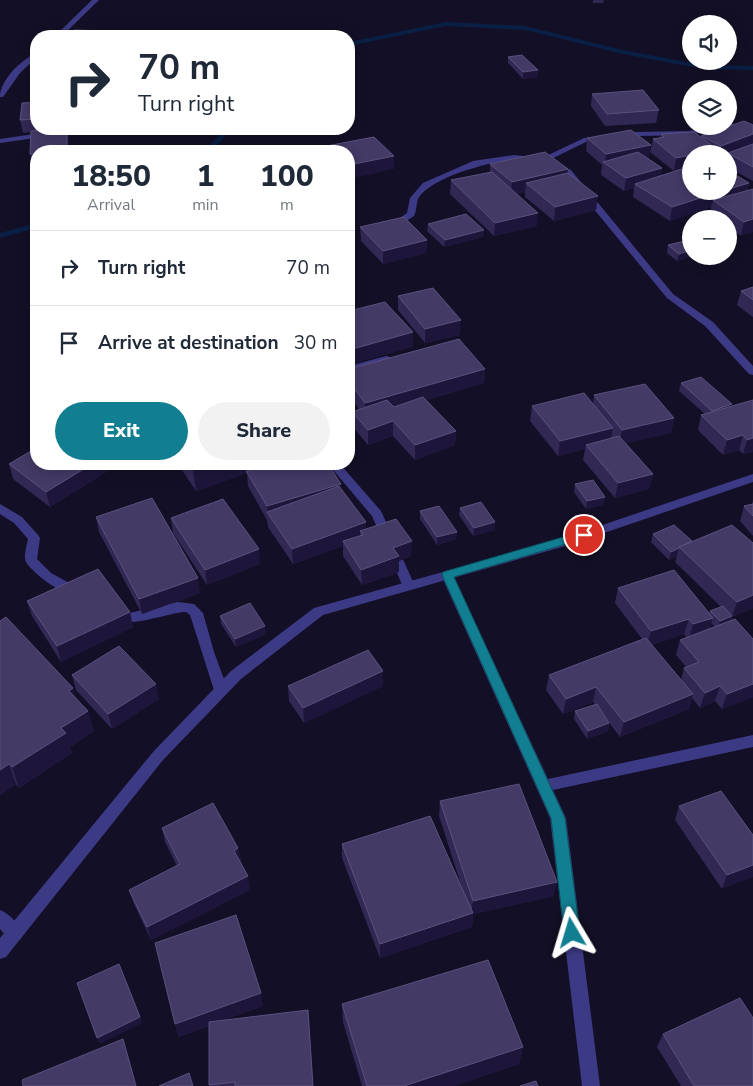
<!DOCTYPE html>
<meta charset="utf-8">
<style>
body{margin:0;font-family:"Nunito Sans",sans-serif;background:#f2f2f3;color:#1f2937;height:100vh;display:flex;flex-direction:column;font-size:19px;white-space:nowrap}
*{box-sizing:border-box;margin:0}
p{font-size:16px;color:#747a83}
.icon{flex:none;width:28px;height:28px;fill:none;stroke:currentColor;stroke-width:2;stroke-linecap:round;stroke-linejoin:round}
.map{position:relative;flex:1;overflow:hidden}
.side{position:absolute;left:30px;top:145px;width:325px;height:325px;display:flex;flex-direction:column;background:#fff;border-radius:20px;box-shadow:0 2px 12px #0003}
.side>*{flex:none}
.top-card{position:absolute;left:30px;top:30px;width:325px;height:105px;border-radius:20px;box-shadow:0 2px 12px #0003;background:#fff;color:#1f2937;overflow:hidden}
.fabs{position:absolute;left:682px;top:15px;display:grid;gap:10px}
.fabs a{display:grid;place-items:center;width:55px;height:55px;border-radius:50%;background:#fff;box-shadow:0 2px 12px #0003;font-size:25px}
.pin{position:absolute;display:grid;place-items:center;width:42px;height:42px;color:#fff;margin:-21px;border:2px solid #fff;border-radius:50%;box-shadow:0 1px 5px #0007}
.me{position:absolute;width:55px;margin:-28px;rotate:353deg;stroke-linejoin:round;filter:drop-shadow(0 0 4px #0008)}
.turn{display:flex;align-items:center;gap:18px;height:105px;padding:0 25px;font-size:22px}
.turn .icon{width:65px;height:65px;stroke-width:2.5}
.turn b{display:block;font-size:35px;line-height:42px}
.eta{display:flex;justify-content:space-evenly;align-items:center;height:85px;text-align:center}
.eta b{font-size:30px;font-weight:800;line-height:35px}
.button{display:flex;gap:10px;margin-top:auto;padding:10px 25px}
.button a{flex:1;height:58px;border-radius:30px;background:#117e91;color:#fff;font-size:20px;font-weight:800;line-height:58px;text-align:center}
.button a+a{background:#f2f2f3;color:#1f2937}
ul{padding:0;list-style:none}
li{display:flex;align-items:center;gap:15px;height:75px;padding:0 25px;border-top:1px solid #e0e1e3}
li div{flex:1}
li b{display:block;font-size:19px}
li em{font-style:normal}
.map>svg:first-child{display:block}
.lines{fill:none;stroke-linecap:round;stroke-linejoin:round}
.stream{fill:#0a1f44;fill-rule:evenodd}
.minor{fill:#3d3a85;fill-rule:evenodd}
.tertiary{fill:#3d3a85;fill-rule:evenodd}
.wall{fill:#312854;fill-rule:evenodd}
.shaded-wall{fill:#1d163a}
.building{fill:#433a66;stroke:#5a527e}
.route{fill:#117e91;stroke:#0b525e}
</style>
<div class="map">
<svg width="753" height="1086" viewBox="0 0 753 1086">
<rect width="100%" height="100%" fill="#130f26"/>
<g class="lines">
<!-- stream -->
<path class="stream" d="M446,22L525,26L623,50L703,65L753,66V70L703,69L623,54L525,30L446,26L349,46V42Z
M224,129H232L212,151H205Z
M36,223V228L0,238V233Z"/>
<!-- minor -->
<path class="minor" d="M92,0H99L62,36H55Z
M36,53V58L20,73L3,97H0C0,80 21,60 36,53Z
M729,124H743L753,128V133L742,128L720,129L689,135L637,136L586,142L545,162L538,160L584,138L637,132L689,131L712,126H729Z
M69,129H88L84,131L0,143V139Z
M514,155L534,157L538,159C531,164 520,159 512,160C488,162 433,177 419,197C416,202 417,210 414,216L394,229L387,227L407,213L410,198L423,183L473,161Z
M550,163H556L571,170L673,294L713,322L753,366V375L749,374L705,326L667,298L565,174L550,167Z
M386,356L390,357V361L349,372V366Z
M328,464H340L381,511L415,586L414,589H404L372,516Z
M0,504L22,517L38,535L40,538L37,559L51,573L82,590L84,593L82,596C68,600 33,574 26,562C23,557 27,545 28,539L14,523L0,514Z
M447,570L453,575L548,779L753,735V747L553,790L566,818L600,1086H582L550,818L441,575Z
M178,602L194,604L203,613L214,652L228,690L226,694L221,696L216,694L214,690L190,615L186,612C168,612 120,633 109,615L111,612L116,610L125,614Z
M0,910C10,914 19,924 23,933L21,939L15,941L9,939L0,929Z"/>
<!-- tertiary -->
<path class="tertiary" d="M753,474V482L569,545L323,615L241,679L163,760L6,957L0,959V938L153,752L231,671L314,608L561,539Z"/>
</g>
<!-- wall -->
<path class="wall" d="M593,0H604L603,3H593Z
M508,57L538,70L537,77L523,79L508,63Z
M592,94L659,110L656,123L605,126L591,106Z
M36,102V129H78L67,130L69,140V151H36V167H33L30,154L31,132L23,133L20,120Z
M753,125V181L729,168V154H691L749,183L747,191L753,189L741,236L729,227V219H717L710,214L711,207L670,221L633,197L634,188L624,191L601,175L602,165L586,151L587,138L649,158H648L662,168L661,176L680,170L674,171L650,152L653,139L660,138L661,134L701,137V136Z
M490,164L568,169L567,174L596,210L554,221L525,197V192L518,194L537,226L494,236L450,194L451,180L490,172Z
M428,224L484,230L483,237L444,247L427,231Z
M360,227L427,240L426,253L383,264L361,241Z
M668,245L691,256H694L677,261L667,253Z
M753,287V317L737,305L741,291Z
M398,296L460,335L425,343L398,310Z
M349,369H485L484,383L426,400L456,431L455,445L415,460L393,436L368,445L352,426V412L359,409L349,396Z
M681,383L732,404L731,407L753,452L743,454L739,450L723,455L698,430L701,415L705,414L679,391Z
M594,395L674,418L671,433L626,443L653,474L649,489L615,498L583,460L585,449L558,456L530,421L532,406L593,404Z
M9,464H119L50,507L13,479Z
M178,464H328L341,489L366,522V529L411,556L399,561V572L362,585L343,556V546L293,564L268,527L267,520L248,486L247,473L196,491Z
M575,484L605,497L603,505L586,509L574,492Z
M753,500V536L740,521L744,506L752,504Z
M460,508L495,530L473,536L459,515Z
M420,511L457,532L456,539L437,545L420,519Z
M96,517L200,593L142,614L99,532Z
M171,518L260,564L207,585L173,533Z
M674,525L753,608L732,617L731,620L753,639V697L722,709L715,701L700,708L692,698L689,709L620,737L607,720L609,723L608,731L587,739L574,719L575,711L596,705L593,702L563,714L546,690L549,675L642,639L615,603L618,588L709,613L710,611L721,607L675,562L677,556L669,560L651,542L653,534ZM711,623L715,627L710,629ZM684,634L687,638L680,640L676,655L686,667L684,668L681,680L651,645Z
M27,601L130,612L133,627L61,662L32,616Z
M220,616L266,634L236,647L221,624Z
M0,621L88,711L94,731L70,747L72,753L19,788L16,784L0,795Z
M383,671V686L304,723L289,701L288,686Z
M72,675L159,699L112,729L76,690Z
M440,801L554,896L473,914L472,927L380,958L342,858V844L463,891L439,816Z
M679,806L753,835L722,889L675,820Z
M162,828L238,848L241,862L250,890L151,940L134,904L129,890L177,866L165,842Z
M342,1004L523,1047L519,1064L454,1086H362L343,1022Z
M263,1006L224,1020L314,1086H209V1026L179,1037L175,1024Z
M663,1034L753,1086H681L657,1047Z"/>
<!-- shaded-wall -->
<path class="shaded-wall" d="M114,31L115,36H111Z
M538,70L537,77L523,79V72Z
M67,129L69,140V151H67Z
M753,134V146L728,154H719L721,146Z
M651,145L649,158L609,166L605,163L606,154Z
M718,150L717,154H699Z
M691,155V168L674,171L676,158Z
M394,156V169L349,179V165Z
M662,168L660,181L635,184L634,188L624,191L626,178Z
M568,169L566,182L526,183L525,192L511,196L512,182Z
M749,183L746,196L713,200L711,207L670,221L672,207L722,191H729V189Z
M598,196L596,210L554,221L555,207Z
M538,213L537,226L494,236L495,223Z
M753,219V232L741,236L744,222Z
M484,230L483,237L444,247L445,240Z
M427,240L426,253L383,264V251Z
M691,250V256H694L677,261L679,254Z
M461,320L460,335L425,343V329Z
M413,332V347L349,365V350Z
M485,369L484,383L365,417V403Z
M732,404L730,412L710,418L712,411Z
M674,418L671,433L619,445L622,430Z
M393,421V436L368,445V430Z
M613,428L610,443L586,445L585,449L558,456L560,441Z
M456,431L455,445L415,460V445Z
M743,435L739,450L723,455L727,440Z
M753,438V452L743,454L747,440Z
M92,464H119L50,507L46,492Z
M212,464H275L246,471L247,473L196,491L193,470Z
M653,474L649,489L615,498L618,483Z
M341,484V499L268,513L267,506Z
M605,497L603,505L586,509L587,501Z
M366,522V537L363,535L360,531V539L343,541V546L293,564L292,549Z
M495,522V530L473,536L474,528Z
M457,532L456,539L437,545V537Z
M412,541L411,556L399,561V572L362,585L361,570L393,548Z
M679,548L677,556L669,560L671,552Z
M259,549L260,564L207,585L205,570Z
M198,578L200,593L142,614L139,599Z
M753,595V608L732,617L737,602Z
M130,612L133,627L61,662L57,646Z
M732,616L730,624L717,629L720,621Z
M713,618L708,633L689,639L693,624Z
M689,619L684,634L647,646L651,631Z
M265,626L266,634L236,647L235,639Z
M383,671V686L304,723L303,708Z
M156,684L159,699L112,729L108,714Z
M753,684V697L722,709L727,694Z
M720,686L715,701L700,708L705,693Z
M596,687L593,702L563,714L566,699Z
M73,688L79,708L69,691Z
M693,694L689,709L620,737L624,722Z
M88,711L94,731L70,747L72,753L19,788L12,767L61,728Z
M609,723L608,731L587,739L588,731Z
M9,764L16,784L0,795V770Z
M238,848L241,862L234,851Z
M753,865V877L722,889L727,875Z
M248,876L250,890L151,940L147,927Z
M557,882L554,896L473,914L472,927L380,958V944L471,914L473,901Z
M261,993L263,1006L179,1037L175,1024Z
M140,1017L142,1023L100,1044L97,1038Z
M123,1039L129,1056L137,1086H136Z
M523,1047L519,1064L454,1086H404Z"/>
<!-- building -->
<path class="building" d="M74,30L114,31L111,36H69Z
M167,33L196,34L195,36H165Z
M522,55L538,70L523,72L508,57Z
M643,90L659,110L607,114L592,94Z
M36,102V119L20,120L22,103Z
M744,121L753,125V134L721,146L701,136Z
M54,129H67V151H36V154H30L31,131Z
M631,130L651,145L606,154L587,138Z
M694,132L718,150L699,154H691V155L676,158L653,139L664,137L661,134Z
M374,137L394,156L349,165V151H325L321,147Z
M753,144V167L728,153Z
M545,152L568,169L512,182L490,164Z
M638,152L662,168L626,178L603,162Z
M691,166V191H722L672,207L635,184Z
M729,171L749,183L729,189Z
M492,172L538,213L495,223L451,180Z
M568,173L598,196L555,207L526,183Z
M753,189V219L744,222L713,200Z
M466,214L484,230L445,240L428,224Z
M404,217L427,240L383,251L360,227Z
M689,240L691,241V250L679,254L668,245Z
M753,287V300L741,291Z
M433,288L461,320L425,329L398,296Z
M385,302L413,332L349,350V311Z
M459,339L485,369L365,403L349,381V369Z
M701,377L732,404L712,411L681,383Z
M645,384L674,418L622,430L594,395Z
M584,393L613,428L560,441L532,406Z
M423,397L456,431L415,445L393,421L368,430L352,412L387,400L394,407Z
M753,400V438L747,440L743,435L727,440L701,415Z
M619,436L653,474L618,483L586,445Z
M36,448V464H92L46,492L9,464Z
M189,464H212L193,470Z
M271,464H328L341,484L267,506L246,471Z
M593,480L605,497L587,501L575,484Z
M339,486L366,522L292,549L267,512Z
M152,498L198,578L139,599L96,517Z
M223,499L259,549L205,570L171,518Z
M481,502L495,522L474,528L460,508Z
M753,504V516L744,506Z
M439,506L457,532L437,537L420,511Z
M396,519L412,541L393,548L399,556L361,570L343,541L363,535L360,531Z
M674,525L692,541L679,547V548L671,552L653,534Z
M732,525L753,543V595L737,602L679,547Z
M98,569L130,612L57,646L27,601Z
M674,570L713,618L693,624L689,619L651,631L618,588Z
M250,603L265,626L235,639L220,616Z
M723,606L732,616L720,621L710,611Z
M6,617L73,688L69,691L88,711L61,728L66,733L12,767L9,764L0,770V621Z
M735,619L753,639V684L727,694L720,686L705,693L684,668L699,662L680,640Z
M646,638L693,694L624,722L596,687L566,699L549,675Z
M119,646L156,684L108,714L72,675Z
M368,650L383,671L303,708L288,686Z
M597,704L609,723L588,731L575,711Z
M519,784L557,882L473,901L440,801Z
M721,791L753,835V865L727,875L679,806Z
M213,803L238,848L234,851L248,876L147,927L129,890L180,864L162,828Z
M430,816L473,913L380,944L342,844Z
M236,915L261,993L175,1024L155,943Z
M488,960L523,1047L404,1086H367L342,1004Z
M119,964L140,1017L97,1038L77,983Z
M740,998L753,1018V1086H694L663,1034Z
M308,1010L313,1086H235V1082L209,1085V1022Z
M123,1039L136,1086H23L22,1080Z
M189,1073L193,1086H159Z
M536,1081L538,1086H520Z"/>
<!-- route -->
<path class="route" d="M584,531L587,533V538L454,577L565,818L580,933L577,938L572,940L567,938L564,933L551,818L442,575L443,572Z"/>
</svg>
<div class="fabs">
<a><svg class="icon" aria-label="sound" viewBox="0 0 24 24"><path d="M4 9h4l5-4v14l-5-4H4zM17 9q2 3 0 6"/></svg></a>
<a><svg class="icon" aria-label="layers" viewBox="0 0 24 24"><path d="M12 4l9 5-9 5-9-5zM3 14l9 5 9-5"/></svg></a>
<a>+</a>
<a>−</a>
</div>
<div class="pin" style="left:584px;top:535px;background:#d93025"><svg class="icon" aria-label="arrive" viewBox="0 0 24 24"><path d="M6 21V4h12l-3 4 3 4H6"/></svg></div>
<svg class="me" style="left:572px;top:933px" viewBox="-20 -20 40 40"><path d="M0-17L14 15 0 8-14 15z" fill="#117e91" stroke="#fff" stroke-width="4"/></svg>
<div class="top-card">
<div class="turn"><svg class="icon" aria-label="right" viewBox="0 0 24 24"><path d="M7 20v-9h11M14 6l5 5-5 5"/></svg><div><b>70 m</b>Turn right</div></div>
</div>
<section class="side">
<div class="eta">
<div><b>18:50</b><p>Arrival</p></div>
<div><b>1</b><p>min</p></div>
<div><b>100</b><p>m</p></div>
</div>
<ul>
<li><svg class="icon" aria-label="right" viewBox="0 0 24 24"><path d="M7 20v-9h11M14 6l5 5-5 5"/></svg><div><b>Turn right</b></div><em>70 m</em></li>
<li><svg class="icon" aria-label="arrive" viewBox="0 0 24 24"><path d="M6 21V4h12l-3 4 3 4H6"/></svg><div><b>Arrive at destination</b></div><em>30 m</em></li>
</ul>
<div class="button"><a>Exit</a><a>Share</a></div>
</section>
</div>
